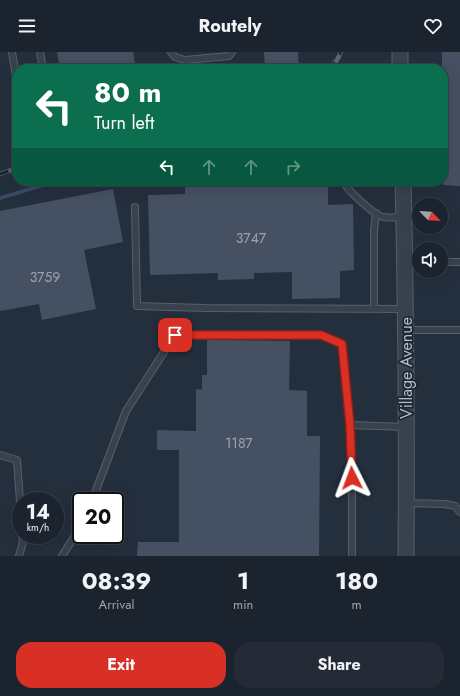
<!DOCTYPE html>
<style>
body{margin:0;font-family:Jost,sans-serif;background:#242b36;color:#f1f3f6;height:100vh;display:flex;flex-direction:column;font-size:15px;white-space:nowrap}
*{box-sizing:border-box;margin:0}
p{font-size:13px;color:#a0a4aa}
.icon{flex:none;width:22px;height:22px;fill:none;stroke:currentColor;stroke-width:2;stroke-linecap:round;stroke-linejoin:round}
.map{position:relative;height:504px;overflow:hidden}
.details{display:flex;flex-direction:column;background:#1b232e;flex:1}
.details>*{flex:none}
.guide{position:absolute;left:12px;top:12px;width:436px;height:122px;border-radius:16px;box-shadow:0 4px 16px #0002,0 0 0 1px #39404a;background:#0b6e4f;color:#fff;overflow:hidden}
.needle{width:26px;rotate:115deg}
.tools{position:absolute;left:412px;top:146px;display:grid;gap:8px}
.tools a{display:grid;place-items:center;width:36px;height:36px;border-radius:50%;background:#1b232e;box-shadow:0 4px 16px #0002,0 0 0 1px #39404a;font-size:20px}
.speed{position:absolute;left:12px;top:440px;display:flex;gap:8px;font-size:20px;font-weight:700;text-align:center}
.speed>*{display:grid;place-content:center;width:52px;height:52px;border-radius:50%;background:#1b232e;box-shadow:0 4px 16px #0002,0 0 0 1px #39404a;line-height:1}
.speed small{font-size:10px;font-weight:400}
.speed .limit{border:2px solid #111;border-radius:6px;background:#fff;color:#111}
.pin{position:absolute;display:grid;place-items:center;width:34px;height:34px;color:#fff;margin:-17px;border-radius:8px;box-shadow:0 2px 6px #0006}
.me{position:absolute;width:44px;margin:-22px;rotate:357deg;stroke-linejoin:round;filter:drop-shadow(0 0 3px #0008)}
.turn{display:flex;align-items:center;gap:14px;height:84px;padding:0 16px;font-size:18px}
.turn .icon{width:52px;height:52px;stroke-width:2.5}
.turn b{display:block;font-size:28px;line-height:34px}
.lanes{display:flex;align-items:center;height:38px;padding:0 16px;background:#0003;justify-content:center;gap:20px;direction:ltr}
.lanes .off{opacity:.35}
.eta{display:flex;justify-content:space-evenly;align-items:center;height:68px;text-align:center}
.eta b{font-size:24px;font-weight:700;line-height:28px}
.primary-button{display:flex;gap:8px;margin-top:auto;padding:8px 16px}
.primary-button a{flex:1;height:46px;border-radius:16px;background:#d93025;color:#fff;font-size:16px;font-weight:700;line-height:46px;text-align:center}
.primary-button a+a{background:#242b36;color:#f1f3f6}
header{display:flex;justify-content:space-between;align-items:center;height:52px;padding:0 16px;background:#1b232e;font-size:18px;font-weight:700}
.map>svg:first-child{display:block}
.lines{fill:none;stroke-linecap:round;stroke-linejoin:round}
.stream{stroke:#394c67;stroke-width:3.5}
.building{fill:#455162}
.service-casing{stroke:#565f6c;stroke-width:8}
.tertiary-casing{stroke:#565f6c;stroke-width:17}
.service{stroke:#38414e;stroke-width:6}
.tertiary{stroke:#38414e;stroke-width:15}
.rail-casing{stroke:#5a6575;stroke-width:4.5}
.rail{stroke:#1d2633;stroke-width:3;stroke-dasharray:9;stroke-linecap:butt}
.route-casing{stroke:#8d1f18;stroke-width:10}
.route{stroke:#d93025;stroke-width:7}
.labels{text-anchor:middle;stroke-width:3.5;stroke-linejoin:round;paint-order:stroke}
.number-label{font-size:14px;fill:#98a1af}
.street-label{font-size:16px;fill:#b4bcc9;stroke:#1d2633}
</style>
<header><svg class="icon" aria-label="menu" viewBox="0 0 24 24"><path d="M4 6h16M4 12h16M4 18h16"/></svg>Routely<svg class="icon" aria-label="heart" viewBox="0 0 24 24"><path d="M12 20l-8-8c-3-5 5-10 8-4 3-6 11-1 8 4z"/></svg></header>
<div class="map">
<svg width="460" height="504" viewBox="0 0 460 504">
<rect width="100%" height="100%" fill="#242f3e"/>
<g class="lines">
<!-- stream -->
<path class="stream" d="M0,146L57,129"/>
</g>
<!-- building -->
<path class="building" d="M57,0H133L136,17H60Z
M264,0H298L299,17H265Z
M442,0H460V134L443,133V17H442Z
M196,129H328V153L353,152L354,218L340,219V246L292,247V220L254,221V227L218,228V221L150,223L148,143L185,142V134Z
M113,137L123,190L84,198L96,257L42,268L39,252L0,259V159Z
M207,288L290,289L289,338L307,339V384H320L319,504H137L138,490H179V398H157V378L196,379V337L202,338V323H207Z"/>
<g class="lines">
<!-- service casing -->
<g class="service-casing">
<path id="service" d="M12,0L17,30
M40,0L43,17
M171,0L175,5L185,8L229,4L232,0
M343,129C348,139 373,162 383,165C389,166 397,165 403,165
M135,155L137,254L205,256L404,257
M405,210H419
M441,210H460
M374,256V178L376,161
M406,278H460
M350,373L352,426V504
M0,403L17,408L21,463
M92,449L126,359L175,283H321L342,292L350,373L405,375
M407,451L445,452L455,454L460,460
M19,504L23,490L22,483
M62,504L81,474"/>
</g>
<!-- tertiary casing -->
<g class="tertiary-casing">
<path id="tertiary" d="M400,0V17
M403,129C406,254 407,379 406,504"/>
</g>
<!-- service -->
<use href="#service" class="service"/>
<!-- tertiary -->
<use href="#tertiary" class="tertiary"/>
<!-- rail casing -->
<g class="rail-casing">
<path id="rail" d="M329,17L337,8L341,0
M0,122L8,119L17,117"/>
</g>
<!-- rail -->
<use href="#rail" class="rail"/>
</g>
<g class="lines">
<!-- route casing -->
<g class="route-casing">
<path id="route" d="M175,283H321L342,292L350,373L352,426"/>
</g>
<!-- route -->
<use href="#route" class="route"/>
</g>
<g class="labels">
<!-- number labels -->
<g class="number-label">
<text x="251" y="191">3747</text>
<text x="45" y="230">3759</text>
<text x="239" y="396">1187</text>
</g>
<!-- street labels -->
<g class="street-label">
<text transform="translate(406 316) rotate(-90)" y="6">Village Avenue</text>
</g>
</g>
</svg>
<div class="tools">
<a><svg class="needle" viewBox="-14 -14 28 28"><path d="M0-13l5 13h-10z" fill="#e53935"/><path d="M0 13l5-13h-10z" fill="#a0a4aa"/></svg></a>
<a><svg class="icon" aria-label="sound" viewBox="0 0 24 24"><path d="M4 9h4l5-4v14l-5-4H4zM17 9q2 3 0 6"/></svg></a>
</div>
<div class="speed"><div>14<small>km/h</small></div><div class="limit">20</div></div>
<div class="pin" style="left:175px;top:283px;background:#d93025"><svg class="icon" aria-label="arrive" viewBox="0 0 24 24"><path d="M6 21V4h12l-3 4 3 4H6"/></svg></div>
<svg class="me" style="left:352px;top:426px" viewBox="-20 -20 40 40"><path d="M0-17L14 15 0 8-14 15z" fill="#d93025" stroke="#fff" stroke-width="4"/></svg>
<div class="guide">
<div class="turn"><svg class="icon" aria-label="left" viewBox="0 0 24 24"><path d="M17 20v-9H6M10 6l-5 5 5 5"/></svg><div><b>80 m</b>Turn left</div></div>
<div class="lanes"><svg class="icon" aria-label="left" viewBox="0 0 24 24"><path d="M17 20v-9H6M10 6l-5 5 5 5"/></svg><svg class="icon off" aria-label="ahead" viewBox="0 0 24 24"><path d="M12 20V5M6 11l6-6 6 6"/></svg><svg class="icon off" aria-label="ahead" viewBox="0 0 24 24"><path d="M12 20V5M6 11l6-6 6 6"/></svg><svg class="icon off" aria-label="right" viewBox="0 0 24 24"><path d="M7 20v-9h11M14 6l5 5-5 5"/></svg></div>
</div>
</div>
<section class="details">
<div class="eta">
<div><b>08:39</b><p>Arrival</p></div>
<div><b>1</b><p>min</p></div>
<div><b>180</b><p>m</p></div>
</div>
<div class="primary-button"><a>Exit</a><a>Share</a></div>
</section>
